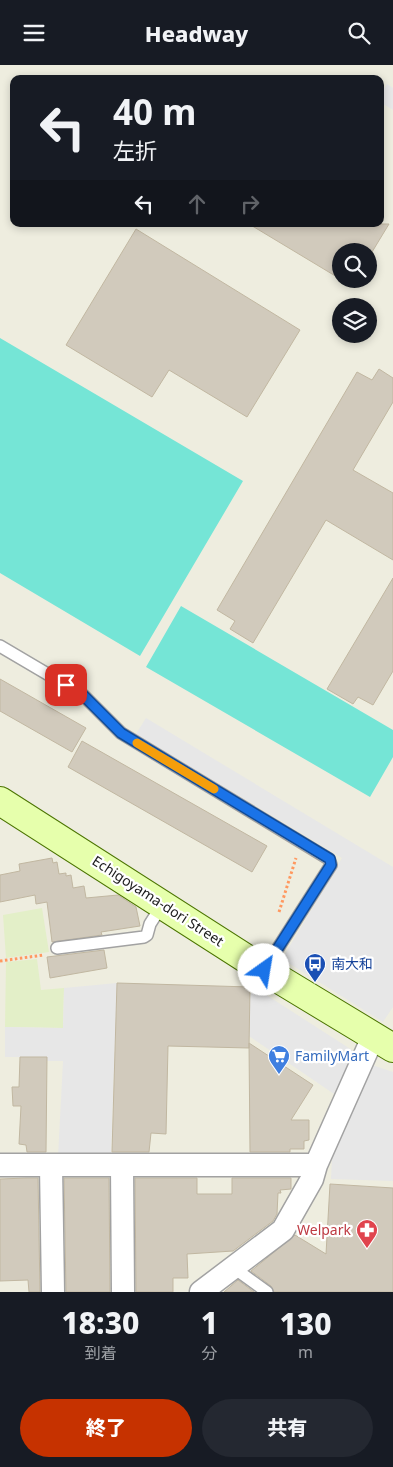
<!DOCTYPE html>
<html lang="ja">
<meta charset="utf-8">
<style>
body{margin:0;font-family:"Noto Sans","Noto Sans JP",sans-serif;background:#242831;color:#f1f3f6;height:100vh;display:flex;flex-direction:column;font-size:19px;white-space:nowrap}
*{box-sizing:border-box;margin:0}
p{font-size:16px;color:#9ea1a6}
.icon{flex:none;width:28px;height:28px;fill:none;stroke:currentColor;stroke-width:2;stroke-linecap:round;stroke-linejoin:round}
.map{position:relative;height:1227px;overflow:hidden}
.drawer{display:flex;flex-direction:column;background:#171b24;flex:1}
.drawer>*{flex:none}
.hud{position:absolute;left:10px;top:10px;width:374px;height:152px;border-radius:10px;box-shadow:0 2px 8px #0003;background:#171b24;color:#f1f3f6;overflow:hidden}
.tools{position:absolute;left:332px;top:178px;display:grid;gap:10px}
.tools a{display:grid;place-items:center;width:45px;height:45px;border-radius:50%;background:#171b24;box-shadow:0 2px 8px #0003;font-size:25px}
.pin{position:absolute;display:grid;place-items:center;width:42px;height:42px;color:#fff;margin:-21px;border-radius:10px;box-shadow:0 2px 8px #0006}
.me{position:absolute;width:55px;margin:-28px;rotate:32deg;stroke-linejoin:round;filter:drop-shadow(0 0 4px #0008)}
.turn{display:flex;align-items:center;gap:18px;height:105px;padding:0 20px;font-size:22px}
.turn .icon{width:65px;height:65px;stroke-width:2.5}
.turn b{display:block;font-size:35px;line-height:42px}
.lanes{display:flex;align-items:center;height:48px;padding:0 20px;background:#0003;justify-content:center;gap:25px;direction:ltr}
.lanes .off{opacity:.35}
.eta{display:flex;justify-content:space-evenly;align-items:center;height:85px;text-align:center}
.eta b{font-size:30px;font-weight:800;line-height:35px}
.cta{display:flex;gap:10px;margin-top:auto;padding:10px 20px}
.cta a{flex:1;height:58px;border-radius:30px;background:#c63200;color:#fff;font-size:20px;font-weight:800;line-height:58px;text-align:center}
.cta a+a{background:#242831;color:#f1f3f6}
header{display:flex;justify-content:space-between;align-items:center;height:65px;padding:0 20px;background:#171b24;font-size:22px;font-weight:800}
.map>svg:first-child{display:block}
.farmland{fill:#e3efc8}
.pitch{fill:#75e5d6}
.parking{fill:#e7e7e7}
.building{fill:#d1cabc;stroke:#c1b7a1}
.lines{fill:none;stroke-linecap:round;stroke-linejoin:round}
.lane-casing{stroke:#a2a2a2;stroke-width:14}
.street-casing{stroke:#a2a2a2;stroke-width:25}
.secondary-casing{stroke:#4b7400;stroke-width:30}
.path{stroke:#ff985f;stroke-width:3;stroke-dasharray:2.5 2.5;stroke-linecap:butt}
.lane{stroke:#fff;stroke-width:11}
.street{stroke:#fff;stroke-width:22}
.secondary{stroke:#e6ffac;stroke-width:28}
.route-casing{stroke:#114b97;stroke-width:12}
.route{stroke:#1a73e8;stroke-width:9}
.slow{stroke:#f59e0b;stroke-width:9}
.labels{text-anchor:middle;stroke-width:4.5;stroke-linejoin:round;paint-order:stroke}
.street-label{font-size:14px;fill:#1b1b1b;stroke:#fff}
.transit-label{font-size:14px;fill:#164399;stroke:#fff;text-anchor:start}
.shop-label{font-size:14px;fill:#366cbe;stroke:#fff;text-anchor:start}
.health-label{font-size:14px;fill:#be3a42;stroke:#fff;text-anchor:end}
</style>
<header><svg class="icon" aria-label="menu" viewBox="0 0 24 24"><path d="M4 6h16M4 12h16M4 18h16"/></svg>Headway<svg class="icon" aria-label="search" viewBox="0 0 24 24"><circle cx="10" cy="10" r="6"/><path d="M15 15l6 6"/></svg></header>
<div class="map">
<svg width="393" height="1227" viewBox="0 0 393 1227">
<rect width="100%" height="100%" fill="#eeeddf"/>
<!-- farmland -->
<path class="farmland" d="M42,843L49,887L6,893L3,850Z
M37,894L41,925L64,923L63,963L5,962L6,897Z"/>
<!-- pitch -->
<path class="pitch" d="M0,273L243,416L140,591L0,508Z
M181,541L393,665V692L370,732L146,602Z"/>
<!-- parking -->
<path class="parking" d="M387,19L393,23V45L380,37V31Z
M146,653L393,802V942L383,957L282,894L342,793L136,669Z
M117,918L111,1092H58L63,996H47V992H5V962L63,963L64,923Z
M254,922L352,985L353,991L334,1029L249,971L250,931Z
M372,1000L393,1007V1116L331,1114L332,1092Z"/>
<!-- building -->
<path class="building" d="M249,159H389L369,192V186H341V214H356L352,221Z
M136,164L300,265L247,352L169,305L152,332L66,280Z
M379,304L393,313V337L353,405L393,428V495L326,455L253,578L230,564L235,556L217,545L357,307L372,315Z
M393,513V606L373,640L358,632L353,639L327,624Z
M0,614L86,663L72,687L0,646Z
M82,676L267,781L252,807L68,702Z
M52,793L53,798L57,797L59,809L66,808V811L71,810L73,823L84,821L86,833L118,830L136,842L140,861L101,867L102,870L52,877L47,837L36,839L35,830L0,837V810L20,806L19,799Z
M104,885L107,903L50,913L47,892Z
M117,918L250,922L249,983L168,981L166,1069L151,1068L149,1087H112Z
M249,978L313,1020L291,1055H309V1075L304,1076V1084H290V1087H250Z
M20,992H47L46,1087H27L26,1080L19,1079L21,1041H13L12,1022H19Z
M27,1113H38L40,1227H29L28,1215L0,1216V1114Z
M64,1113H109L110,1227H66Z
M135,1113H197V1129H232V1113H291V1124L280,1125L281,1128H278L277,1149L273,1156L233,1186L187,1189L188,1213H173V1227H136Z
M330,1119L393,1123V1227H274L271,1221L251,1206L295,1170L326,1189Z
M238,1215L254,1227H224Z"/>
<g class="lines">
<!-- lane casing -->
<g class="lane-casing">
<path id="lane" d="M0,581L83,630L121,668L329,794L331,800L264,905
M57,883L144,872L147,870L150,859L162,840
M234,1203L267,1227"/>
</g>
<!-- street casing -->
<g class="street-casing">
<path id="street" d="M0,1100H316L373,972
M51,1101L53,1227
M122,1101L123,1227
M201,1227L283,1165L312,1114L316,1100"/>
</g>
<!-- secondary casing -->
<g class="secondary-casing">
<path id="secondary" d="M0,736L264,905L393,983"/>
</g>
<!-- path -->
<path class="path" d="M279,847L296,793
M0,896L44,890"/>
<!-- lane -->
<use href="#lane" class="lane"/>
<!-- street -->
<use href="#street" class="street"/>
<!-- secondary -->
<use href="#secondary" class="secondary"/>
</g>
<g class="lines">
<!-- route casing -->
<g class="route-casing">
<path id="route" d="M66,620L83,630L121,668L330,794L331,800L264,905"/>
</g>
<!-- route -->
<use href="#route" class="route"/>
<!-- slow -->
<path class="slow" d="M137,678L214,724"/>
</g>
<!-- icons -->
<defs>
<g id="bus-pin" transform="scale(1.125)"><path d="M0 17L-7.5 6A9.5 9.5 0 1 1 7.5 6Z" fill="#1a4fb4" stroke="#fff"/><path d="M-5-6H5V4H4V6H2V4H-2V6H-4V4H-5ZM-3.5-4V0h7V-4ZM-3.5 1.2v1.5H-2V1.2ZM2 1.2v1.5H3.5V1.2Z" fill="#fff"/></g>
<g id="supermarket-pin" transform="scale(1.125)"><path d="M0 17L-7.5 6A9.5 9.5 0 1 1 7.5 6Z" fill="#3f7fe0" stroke="#fff"/><path d="M-6-5.5h2.5l.6 2H6L4.5 2H-2.5L-4.4-4H-6ZM-1.5 3.2a1.3 1.3 0 1 0 .1 0ZM3 3.2a1.3 1.3 0 1 0 .1 0Z" fill="#fff"/></g>
<g id="pharmacy-pin" transform="scale(1.125)"><path d="M0 17L-7.5 6A9.5 9.5 0 1 1 7.5 6Z" fill="#e0444e" stroke="#fff"/><path d="M-2-6h4v4h4v4h-4v4h-4v-4h-4v-4h4Z" fill="#fff"/></g>
</defs>
<g fill-rule="evenodd">
<use href="#bus-pin" x="315" y="899"/>
<use href="#supermarket-pin" x="279" y="991"/>
<use href="#pharmacy-pin" x="367" y="1165"/>
</g>
<g class="labels">
<!-- street labels -->
<g class="street-label">
<text transform="translate(158 836) rotate(33)" y="5">Echigoyama-dori Street</text>
</g>
<!-- transit labels -->
<g class="transit-label">
<text x="331" y="904">南大和</text>
</g>
<!-- shop labels -->
<g class="shop-label">
<text x="295" y="996">FamilyMart</text>
</g>
<!-- health labels -->
<g class="health-label">
<text x="351" y="1170">Welpark</text>
</g>
</g>
</svg>
<div class="tools">
<a><svg class="icon" aria-label="search" viewBox="0 0 24 24"><circle cx="10" cy="10" r="6"/><path d="M15 15l6 6"/></svg></a>
<a><svg class="icon" aria-label="layers" viewBox="0 0 24 24"><path d="M12 4l9 5-9 5-9-5zM3 14l9 5 9-5"/></svg></a>
</div>
<div class="pin" style="left:66px;top:620px;background:#d93025"><svg class="icon" aria-label="arrive" viewBox="0 0 24 24"><path d="M6 21V4h12l-3 4 3 4H6"/></svg></div>
<svg class="me" style="left:264px;top:905px" viewBox="-20 -20 40 40"><circle r="19" fill="#fff"/><path d="M0-13L10 11 0 6-10 11z" fill="#1a73e8"/></svg>
<div class="hud">
<div class="turn"><svg class="icon" aria-label="left" viewBox="0 0 24 24"><path d="M17 20v-9H6M10 6l-5 5 5 5"/></svg><div><b>40 m</b>左折</div></div>
<div class="lanes"><svg class="icon" aria-label="left" viewBox="0 0 24 24"><path d="M17 20v-9H6M10 6l-5 5 5 5"/></svg><svg class="icon off" aria-label="ahead" viewBox="0 0 24 24"><path d="M12 20V5M6 11l6-6 6 6"/></svg><svg class="icon off" aria-label="right" viewBox="0 0 24 24"><path d="M7 20v-9h11M14 6l5 5-5 5"/></svg></div>
</div>
</div>
<section class="drawer">
<div class="eta">
<div><b>18:30</b><p>到着</p></div>
<div><b>1</b><p>分</p></div>
<div><b>130</b><p>m</p></div>
</div>
<div class="cta"><a>終了</a><a>共有</a></div>
</section>
